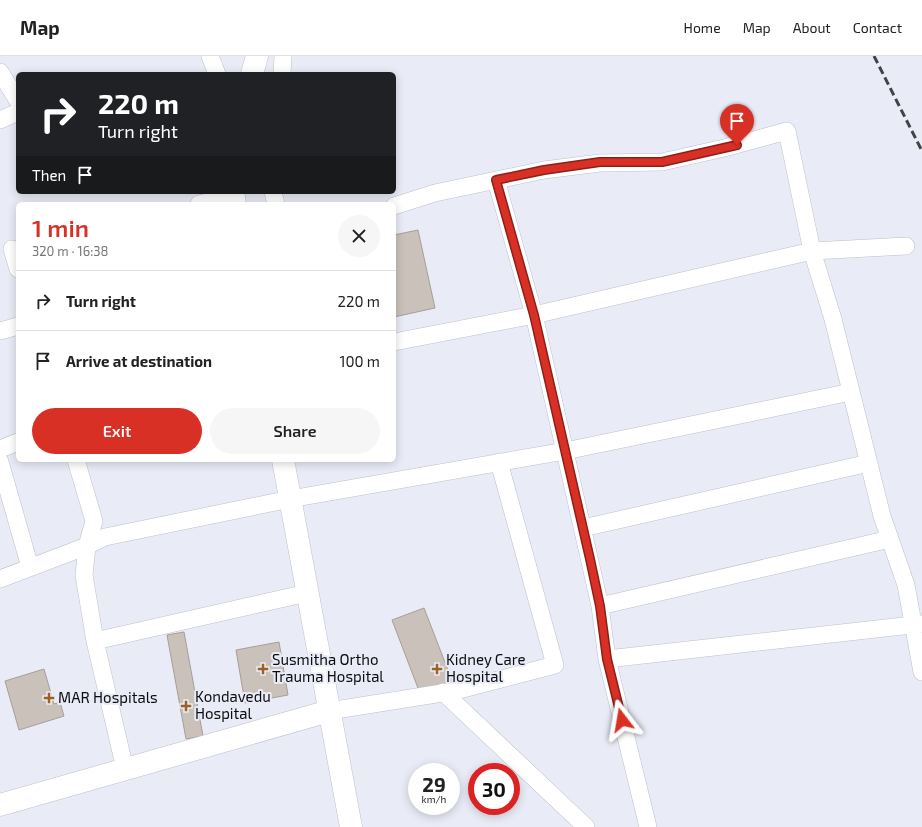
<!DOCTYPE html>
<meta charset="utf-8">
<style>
body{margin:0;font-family:"Exo 2",sans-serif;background:#f6f6f6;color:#222;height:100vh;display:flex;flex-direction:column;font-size:15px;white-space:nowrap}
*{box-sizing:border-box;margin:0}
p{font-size:13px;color:#767676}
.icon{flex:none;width:22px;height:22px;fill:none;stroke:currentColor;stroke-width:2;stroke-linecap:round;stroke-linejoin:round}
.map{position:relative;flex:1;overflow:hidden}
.drawer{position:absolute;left:16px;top:146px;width:380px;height:260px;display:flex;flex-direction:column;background:#fff;border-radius:6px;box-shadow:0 2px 10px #0003}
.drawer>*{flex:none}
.hud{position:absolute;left:16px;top:16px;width:380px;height:122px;border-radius:6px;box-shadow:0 2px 10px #0003;background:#202124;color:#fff;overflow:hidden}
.speed{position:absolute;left:408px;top:707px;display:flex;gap:8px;font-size:20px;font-weight:700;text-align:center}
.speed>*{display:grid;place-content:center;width:52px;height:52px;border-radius:50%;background:#fff;box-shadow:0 2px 10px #0003;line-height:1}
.speed small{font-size:10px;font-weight:400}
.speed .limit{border:6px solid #d22;background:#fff;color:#111}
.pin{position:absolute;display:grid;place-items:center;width:34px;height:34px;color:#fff;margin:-41px -17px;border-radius:50% 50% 50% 0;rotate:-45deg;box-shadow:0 0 4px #0007}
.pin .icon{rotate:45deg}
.me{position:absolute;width:44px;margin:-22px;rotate:346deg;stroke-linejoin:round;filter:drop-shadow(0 0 3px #0008)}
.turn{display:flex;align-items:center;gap:14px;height:84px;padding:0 16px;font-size:18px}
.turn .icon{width:52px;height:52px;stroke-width:2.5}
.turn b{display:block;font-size:28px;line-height:34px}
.then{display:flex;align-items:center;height:38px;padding:0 16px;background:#0003;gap:8px;font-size:15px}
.round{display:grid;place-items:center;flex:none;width:42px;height:42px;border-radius:21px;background:#f6f6f6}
.headline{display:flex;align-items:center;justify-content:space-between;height:68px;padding:0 16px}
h1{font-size:24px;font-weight:600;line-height:30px;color:#d93025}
.cta{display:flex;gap:8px;margin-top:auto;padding:8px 16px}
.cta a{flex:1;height:46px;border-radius:24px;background:#d93025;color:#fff;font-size:16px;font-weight:600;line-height:46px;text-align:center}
.cta a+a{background:#f6f6f6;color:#222}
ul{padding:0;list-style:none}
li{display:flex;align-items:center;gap:12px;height:60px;padding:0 16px;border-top:1px solid #e0e0e0}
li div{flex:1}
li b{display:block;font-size:15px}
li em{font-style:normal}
header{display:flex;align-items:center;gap:24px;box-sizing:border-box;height:56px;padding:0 20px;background:#fff;border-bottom:1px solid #e0e0e0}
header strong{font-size:19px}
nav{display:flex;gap:22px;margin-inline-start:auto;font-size:14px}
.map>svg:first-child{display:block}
.building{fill:#cac1ba;stroke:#a79e98}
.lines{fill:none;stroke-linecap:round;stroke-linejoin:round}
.minor-casing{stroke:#bcc0c9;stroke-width:18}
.secondary-casing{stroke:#bcc0c9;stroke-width:23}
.trunk-casing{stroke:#bcc0c9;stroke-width:23}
.minor{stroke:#fff;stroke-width:17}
.secondary{stroke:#fff;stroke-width:22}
.trunk{stroke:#fff;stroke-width:22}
.rail{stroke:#424348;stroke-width:3;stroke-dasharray:8 4;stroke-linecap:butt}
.route-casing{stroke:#8d1f18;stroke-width:10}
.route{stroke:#d93025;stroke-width:7}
.poi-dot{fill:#9e6025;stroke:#e9ecf6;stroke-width:1.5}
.labels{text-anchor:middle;stroke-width:4;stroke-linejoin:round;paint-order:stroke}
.poi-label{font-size:15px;fill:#0b0c0f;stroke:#e9ecf6;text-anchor:start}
</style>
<header>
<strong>Map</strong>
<nav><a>Home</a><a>Map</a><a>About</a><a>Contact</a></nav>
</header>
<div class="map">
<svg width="922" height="771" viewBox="0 0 922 771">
<rect width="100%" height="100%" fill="#e9ecf6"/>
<!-- building -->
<path class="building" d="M418,174L435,252L394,261V179Z
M424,552L453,627L421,640L392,564Z
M184,576L203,680L186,683L167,579Z
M279,586L288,639L245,647L236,594Z
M44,613L54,648L60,646L64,660L19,674L5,625Z"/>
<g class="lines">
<!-- minor casing -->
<g class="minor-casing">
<path id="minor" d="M210,0L217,18
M0,16L18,45
M282,18L283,0
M0,64L18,56
M496,124L534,259L600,550L607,603
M273,136L276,148
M199,148L233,140
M394,150L435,137L544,114L600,107L662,106L724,92L787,75L812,195L833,263L882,460L906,529L922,616
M12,193L18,213
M0,275L18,270
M394,286L534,259L812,195L906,190
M0,393L18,386
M76,404L94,465L87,490L84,519L95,585L125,713
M0,406L30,511
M583,472L869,407
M0,523L87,490L105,481L290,443L565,395L851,336
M600,550L890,483
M95,585L307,537
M443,636L586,771
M329,655L455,635L555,609L499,406
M648,771L607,603L922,568"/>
</g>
<!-- secondary casing -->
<g class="secondary-casing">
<path id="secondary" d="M0,749L329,655"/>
</g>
<!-- trunk casing -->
<g class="trunk-casing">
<path id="trunk" d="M252,18L257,0
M233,136L235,148
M283,404L351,771"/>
</g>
<!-- minor -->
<use href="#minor" class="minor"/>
<!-- secondary -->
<use href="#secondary" class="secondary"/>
<!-- trunk -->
<use href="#trunk" class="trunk"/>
<!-- rail -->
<path class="rail" d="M874,0L922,95"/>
</g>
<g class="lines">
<!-- route casing -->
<g class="route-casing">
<path id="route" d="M622,664L607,603L600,550L590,503L534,259L496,124L544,114L600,106H662L737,89"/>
</g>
<!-- route -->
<use href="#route" class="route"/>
</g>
<!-- markers -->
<g class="poi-dot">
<path d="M261 607h4v4h4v4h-4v4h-4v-4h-4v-4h4z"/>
<path d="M435 607h4v4h4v4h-4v4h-4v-4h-4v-4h4z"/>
<path d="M47 636h4v4h4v4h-4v4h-4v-4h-4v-4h4z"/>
<path d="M184 644h4v4h4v4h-4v4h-4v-4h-4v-4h4z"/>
</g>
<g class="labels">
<!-- poi labels -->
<g class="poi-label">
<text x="272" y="609">Susmitha Ortho<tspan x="272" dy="17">Trauma Hospital</tspan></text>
<text x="446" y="609">Kidney Care<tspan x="446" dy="17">Hospital</tspan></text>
<text x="195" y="646">Kondavedu<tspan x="195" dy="17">Hospital</tspan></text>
<text x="58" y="647">MAR Hospitals</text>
</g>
</g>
</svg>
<div class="speed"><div>29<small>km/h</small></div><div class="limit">30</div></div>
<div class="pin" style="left:737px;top:89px;background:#d93025"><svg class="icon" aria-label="arrive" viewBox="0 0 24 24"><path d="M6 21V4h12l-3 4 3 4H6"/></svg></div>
<svg class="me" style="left:622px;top:664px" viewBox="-20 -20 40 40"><path d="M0-17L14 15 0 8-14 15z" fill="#d93025" stroke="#fff" stroke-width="4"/></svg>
<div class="hud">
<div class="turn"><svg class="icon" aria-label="right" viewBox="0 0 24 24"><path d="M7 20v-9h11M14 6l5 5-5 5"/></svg><div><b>220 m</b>Turn right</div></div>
<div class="then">Then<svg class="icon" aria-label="arrive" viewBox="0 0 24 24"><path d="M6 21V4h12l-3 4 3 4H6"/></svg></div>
</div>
<section class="drawer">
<div class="headline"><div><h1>1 min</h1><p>320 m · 16:38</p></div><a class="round"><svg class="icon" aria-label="close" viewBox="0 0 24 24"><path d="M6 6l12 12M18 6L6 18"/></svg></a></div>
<ul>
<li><svg class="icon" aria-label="right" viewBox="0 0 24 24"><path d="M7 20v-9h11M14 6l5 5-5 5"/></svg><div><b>Turn right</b></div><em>220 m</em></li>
<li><svg class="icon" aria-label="arrive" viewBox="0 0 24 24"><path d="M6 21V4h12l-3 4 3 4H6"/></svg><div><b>Arrive at destination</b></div><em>100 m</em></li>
</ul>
<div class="cta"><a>Exit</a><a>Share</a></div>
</section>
</div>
